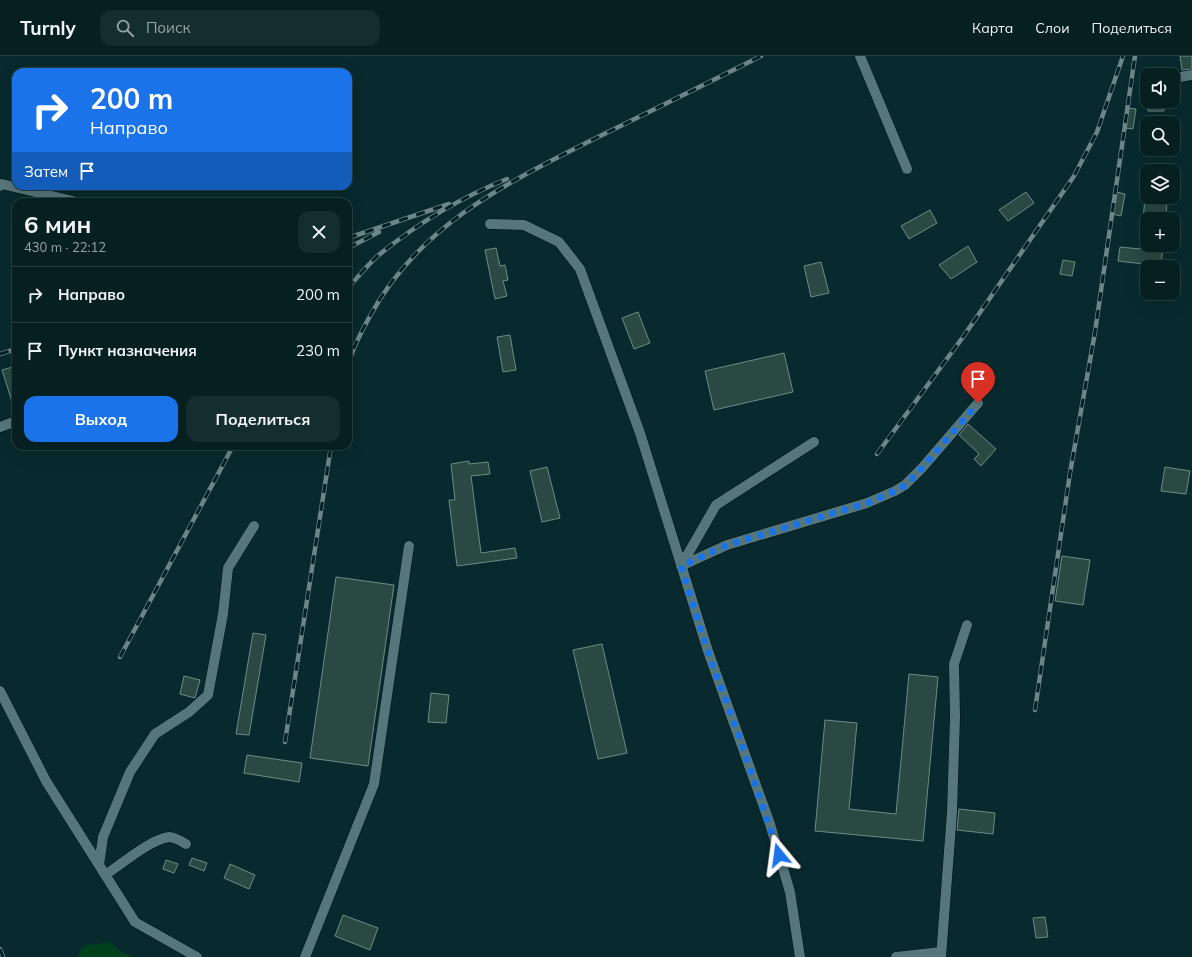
<!DOCTYPE html>
<html lang="ru">
<meta charset="utf-8">
<style>
body{margin:0;font-family:Mulish,sans-serif;background:#142d2f;color:#f1f3f6;height:100vh;display:flex;flex-direction:column;font-size:15px;white-space:nowrap}
*{box-sizing:border-box;margin:0}
p{font-size:13px;color:#98a3a5}
.icon{flex:none;width:22px;height:22px;fill:none;stroke:currentColor;stroke-width:2;stroke-linecap:round;stroke-linejoin:round}
.map{position:relative;flex:1;overflow:hidden}
.panel{position:absolute;left:12px;top:142px;width:340px;height:252px;display:flex;flex-direction:column;background:#062022;border-radius:12px;box-shadow:0 4px 16px #0002,0 0 0 1px #273e40}
.panel>*{flex:none}
.top-card{position:absolute;left:12px;top:12px;width:340px;height:122px;border-radius:12px;box-shadow:0 4px 16px #0002,0 0 0 1px #273e40;background:#1a73e8;color:#fff;overflow:hidden}
.fabs{position:absolute;left:1140px;top:12px;display:grid;gap:8px}
.fabs a{display:grid;place-items:center;width:40px;height:40px;border-radius:8px;background:#062022;box-shadow:0 4px 16px #0002,0 0 0 1px #273e40;font-size:20px}
.pin{position:absolute;display:grid;place-items:center;width:34px;height:34px;color:#fff;margin:-41px -17px;border-radius:50% 50% 50% 0;rotate:-45deg;box-shadow:0 0 4px #0007}
.pin .icon{rotate:45deg}
.me{position:absolute;width:44px;margin:-22px;rotate:344deg;stroke-linejoin:round;filter:drop-shadow(0 0 3px #0008)}
.turn{display:flex;align-items:center;gap:14px;height:84px;padding:0 12px;font-size:18px}
.turn .icon{width:52px;height:52px;stroke-width:2.5}
.turn b{display:block;font-size:28px;line-height:34px}
.then{display:flex;align-items:center;height:38px;padding:0 12px;background:#0003;gap:8px;font-size:15px}
.round{display:grid;place-items:center;flex:none;width:42px;height:42px;border-radius:12px;background:#142d2f}
.overview{display:flex;align-items:center;justify-content:space-between;height:68px;padding:0 12px}
h1{font-size:24px;font-weight:700;line-height:30px}
.button{display:flex;gap:8px;margin-top:auto;padding:8px 12px}
.button a{flex:1;height:46px;border-radius:12px;background:#1a73e8;color:#fff;font-size:16px;font-weight:700;line-height:46px;text-align:center}
.button a+a{background:#142d2f;color:#f1f3f6}
ul{padding:0;list-style:none}
li{display:flex;align-items:center;gap:12px;height:56px;padding:0 12px;border-top:1px solid #273e40}
li div{flex:1}
li b{display:block;font-size:15px}
li em{font-style:normal}
header{display:flex;align-items:center;gap:24px;box-sizing:border-box;height:56px;padding:0 20px;background:#062022;border-bottom:1px solid #273e40}
header strong{font-size:19px}
nav{display:flex;gap:22px;margin-inline-start:auto;font-size:14px}
.search{width:280px;height:36px;background:#142d2f;display:flex;align-items:center;gap:10px;box-sizing:border-box;padding:0 14px;border-radius:12px;color:#98a3a5;font-size:15px}
.map>svg:first-child{display:block}
.green{fill:#00411d}
.building{fill:#294942;stroke:#6c8d86}
.lines{fill:none;stroke-linecap:round;stroke-linejoin:round}
.minor-casing{stroke:#001115;stroke-width:11}
.minor{stroke:#55767b;stroke-width:10}
.rail-casing{stroke:#6b8588;stroke-width:4.5}
.rail{stroke:#002024;stroke-width:3;stroke-dasharray:9;stroke-linecap:butt}
.route{stroke:#1a73e8;stroke-width:7;stroke-dasharray:0 12.6}
</style>
<header>
<strong>Turnly</strong>
<div class="search"><svg class="icon" aria-label="search" viewBox="0 0 24 24"><circle cx="10" cy="10" r="6"/><path d="M15 15l6 6"/></svg>Поиск</div>
<nav><a>Карта</a><a>Слои</a><a>Поделиться</a></nav>
</header>
<div class="map">
<svg width="1192" height="901" viewBox="0 0 1192 901">
<rect width="100%" height="100%" fill="#082a2e"/>
<!-- green -->
<path class="green" d="M110,886L121,896L134,901H77L83,890Z"/>
<!-- building -->
<path class="building" d="M1180,0H1192V13L1182,14Z
M1148,45H1164V55H1148Z
M1128,52L1136,53L1133,73L1125,72Z
M1026,136L1034,147L1008,165L999,154Z
M1116,136L1125,138L1121,160L1112,158Z
M1145,142L1167,144L1166,163H1143Z
M930,154L937,167L909,183L901,170Z
M1141,189H1163L1161,210L1118,205L1120,191L1140,193Z
M968,190L977,206L951,223L939,209Z
M496,192L500,210L505,209L508,224L503,225L507,240L495,243L485,194Z
M1063,204L1075,206L1072,220L1060,218Z
M821,206L829,237L811,241L804,210Z
M638,256L650,287L634,293L622,262Z
M510,279L516,314L503,316L497,281Z
M784,297L793,336L714,354L705,315Z
M16,310V352H14L2,314Z
M968,368L996,393L981,410L974,403L979,398L959,379Z
M469,405V408L488,406L490,418L471,420L481,497L515,492L517,502L457,510L449,444H455L451,408Z
M547,411L560,462L542,466L530,415Z
M1165,411L1190,415L1186,438L1161,435Z
M1062,500L1090,504L1083,549L1055,545Z
M336,521L394,529L368,710L310,702Z
M253,577L266,579L249,679L236,678Z
M602,588L627,697L598,703L573,594Z
M909,618L938,621L923,785L815,775L825,664L857,667L849,753L896,758Z
M184,620L200,624L195,642L180,638Z
M431,637L449,639L446,667L428,666Z
M247,699L302,707L299,726L244,717Z
M959,753L995,757L993,778L957,774Z
M192,802L207,807L204,815L189,809Z
M166,804L178,808L174,817L163,813Z
M230,808L255,819L249,833L224,822Z
M343,859L378,872L370,894L335,880Z
M1045,861L1048,881L1036,882L1033,862Z"/>
<g class="lines">
<!-- minor casing -->
<g class="minor-casing">
<path id="minor" d="M860,0L907,113
M1174,22L1192,19
M0,130L2,128L77,146
M490,168L524,169L559,186L580,213L640,377L708,595L770,768L790,836L800,901
M0,371L16,365
M681,510L727,489L867,447L895,435L905,429L922,412L978,347
M681,510L716,449L814,386
M0,635L46,725L135,866L197,901
M99,809L103,781L130,716L155,678L189,656L208,639L223,558L228,512L254,470
M105,819C122,808 149,784 169,781C174,781 181,785 186,788
M305,901L374,728L409,490
M896,901L941,896
M941,901L952,756L955,661L954,608L967,569"/>
</g>
<!-- minor -->
<use href="#minor" class="minor"/>
<!-- rail casing -->
<g class="rail-casing">
<path id="rail" d="M348,182L449,148
M348,192L379,176
M348,232C358,221 368,208 380,198C417,168 462,141 507,123
M0,298L16,293
M348,310C352,292 362,275 370,260C420,168 507,127 596,82C651,55 706,28 761,0
M877,398L963,281L1074,120L1097,76L1123,0
M120,601L233,390
M1035,654L1070,417L1095,276L1135,0
M285,686L331,390
M0,893L3,901"/>
</g>
<!-- rail -->
<use href="#rail" class="rail"/>
</g>
<g class="lines">
<!-- route -->
<path class="route" d="M779,799L739,680L708,596L681,510L727,489L867,447L895,435L906,429L922,412L978,347"/>
</g>
</svg>
<div class="fabs">
<a><svg class="icon" aria-label="sound" viewBox="0 0 24 24"><path d="M4 9h4l5-4v14l-5-4H4zM17 9q2 3 0 6"/></svg></a>
<a><svg class="icon" aria-label="search" viewBox="0 0 24 24"><circle cx="10" cy="10" r="6"/><path d="M15 15l6 6"/></svg></a>
<a><svg class="icon" aria-label="layers" viewBox="0 0 24 24"><path d="M12 4l9 5-9 5-9-5zM3 14l9 5 9-5"/></svg></a>
<a>+</a>
<a>−</a>
</div>
<div class="pin" style="left:978px;top:347px;background:#d93025"><svg class="icon" aria-label="arrive" viewBox="0 0 24 24"><path d="M6 21V4h12l-3 4 3 4H6"/></svg></div>
<svg class="me" style="left:779px;top:799px" viewBox="-20 -20 40 40"><path d="M0-17L14 15 0 8-14 15z" fill="#1a73e8" stroke="#fff" stroke-width="4"/></svg>
<div class="top-card">
<div class="turn"><svg class="icon" aria-label="right" viewBox="0 0 24 24"><path d="M7 20v-9h11M14 6l5 5-5 5"/></svg><div><b>200 m</b>Направо</div></div>
<div class="then">Затем<svg class="icon" aria-label="arrive" viewBox="0 0 24 24"><path d="M6 21V4h12l-3 4 3 4H6"/></svg></div>
</div>
<section class="panel">
<div class="overview"><div><h1>6 мин</h1><p>430 m · 22:12</p></div><a class="round"><svg class="icon" aria-label="close" viewBox="0 0 24 24"><path d="M6 6l12 12M18 6L6 18"/></svg></a></div>
<ul>
<li><svg class="icon" aria-label="right" viewBox="0 0 24 24"><path d="M7 20v-9h11M14 6l5 5-5 5"/></svg><div><b>Направо</b></div><em>200 m</em></li>
<li><svg class="icon" aria-label="arrive" viewBox="0 0 24 24"><path d="M6 21V4h12l-3 4 3 4H6"/></svg><div><b>Пункт назначения</b></div><em>230 m</em></li>
</ul>
<div class="button"><a>Выход</a><a>Поделиться</a></div>
</section>
</div>
